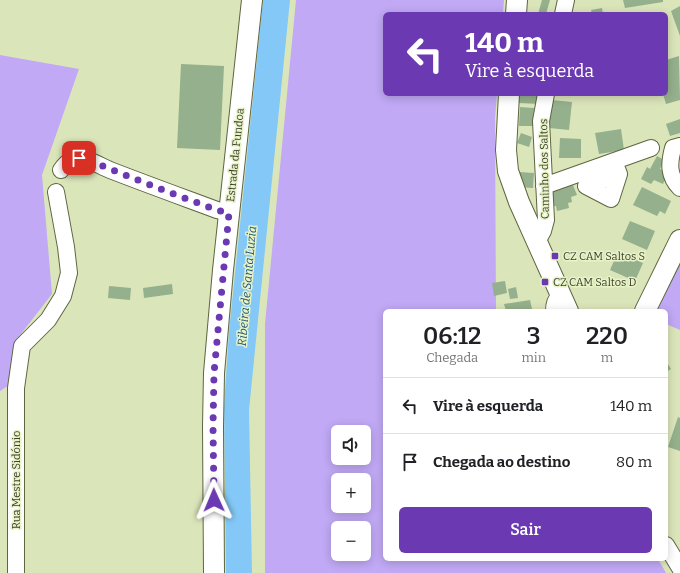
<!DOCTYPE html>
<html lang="pt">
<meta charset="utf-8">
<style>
body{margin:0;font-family:Bitter,serif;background:#f2f2f2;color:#202124;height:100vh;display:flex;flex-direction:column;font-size:15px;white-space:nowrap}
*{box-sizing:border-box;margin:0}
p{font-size:13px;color:#757577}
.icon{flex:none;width:22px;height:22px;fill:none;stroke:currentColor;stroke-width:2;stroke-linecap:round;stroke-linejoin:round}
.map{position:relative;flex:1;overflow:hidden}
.drawer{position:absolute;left:383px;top:309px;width:285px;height:252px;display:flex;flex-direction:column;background:#fff;border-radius:6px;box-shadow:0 2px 10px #0003}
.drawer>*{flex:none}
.hud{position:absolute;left:383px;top:12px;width:285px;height:84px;border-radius:6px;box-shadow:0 2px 10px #0003;background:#6b39b1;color:#fff;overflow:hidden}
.buttons{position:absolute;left:331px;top:425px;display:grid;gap:8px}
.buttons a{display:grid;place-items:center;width:40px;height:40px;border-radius:6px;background:#fff;box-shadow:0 2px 10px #0003;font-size:20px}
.pin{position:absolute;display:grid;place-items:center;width:34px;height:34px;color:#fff;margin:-17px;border-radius:8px;box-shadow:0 2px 6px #0006}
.me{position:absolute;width:44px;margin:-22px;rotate:359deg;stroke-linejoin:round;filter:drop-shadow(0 0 3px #0008)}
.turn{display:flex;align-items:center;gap:14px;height:84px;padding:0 16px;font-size:18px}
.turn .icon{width:52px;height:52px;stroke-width:2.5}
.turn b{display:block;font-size:28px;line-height:34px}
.eta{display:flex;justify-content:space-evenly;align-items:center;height:68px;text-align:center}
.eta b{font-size:24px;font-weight:600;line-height:28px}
.primary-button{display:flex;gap:8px;margin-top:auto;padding:8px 16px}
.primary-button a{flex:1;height:46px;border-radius:6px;background:#6b39b1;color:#fff;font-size:16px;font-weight:600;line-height:46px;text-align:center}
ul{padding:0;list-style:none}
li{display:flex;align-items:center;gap:12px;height:56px;padding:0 16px;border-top:1px solid #e0e0e0}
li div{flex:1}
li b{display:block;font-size:15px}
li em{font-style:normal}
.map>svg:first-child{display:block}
.green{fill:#c1a9f5;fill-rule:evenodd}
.water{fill:#83c8f6}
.building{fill:#95b08c}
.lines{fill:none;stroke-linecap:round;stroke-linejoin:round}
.minor-casing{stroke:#5d663f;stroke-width:18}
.major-casing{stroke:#5d663f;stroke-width:22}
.minor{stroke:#fff;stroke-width:16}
.major{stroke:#fff;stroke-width:20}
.route{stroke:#6b39b1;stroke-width:7;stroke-dasharray:0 12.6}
.poi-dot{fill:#6b39b1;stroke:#e8f3c7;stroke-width:1.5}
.labels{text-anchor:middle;stroke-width:3;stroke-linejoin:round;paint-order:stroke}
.street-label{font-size:11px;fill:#3b3f2e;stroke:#e8f3c7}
.poi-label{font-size:11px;fill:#3b3f2e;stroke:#e8f3c7;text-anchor:start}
.water-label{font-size:12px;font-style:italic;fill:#215675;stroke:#e8f3c7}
</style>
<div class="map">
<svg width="680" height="573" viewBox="0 0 680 573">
<rect width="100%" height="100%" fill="#dbe5ba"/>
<!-- green -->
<path class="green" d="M296,0H504L503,14H385V94H497L495,119L496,311H385V559H658L666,573H265V324ZM338,432H364V458H338ZM338,480H364V506H338ZM338,528H364V554H338Z
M0,55L79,69L42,175L52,294L17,339L11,384L0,391Z
M680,262V330L666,324V311H657Z"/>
<!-- water -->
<path class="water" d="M263,0H290L249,410L252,573H226L224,407L229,332Z"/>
<!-- building -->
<path class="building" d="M542,0H550L546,14H538Z
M623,0H663V2L625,8Z
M680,6V36L671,11Z
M602,8L603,14H592L591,10Z
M679,56L680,100L666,104L663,94H666V60Z
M181,64L224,66L220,150L177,148Z
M519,94H541L540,104L519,103Z
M552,100L572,102L569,130L549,128Z
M520,107L534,108L533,126H519Z
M680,119V133L670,136L666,124Z
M621,129L624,150L599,154L595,133Z
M521,133L532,137L529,147L517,143Z
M560,138L581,139V158H559Z
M657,156L664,160L660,169L668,173L663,184L654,180L651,184L641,179L647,167L650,169Z
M519,172L534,173L533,188L518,187Z
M571,180L577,195L571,197L572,202L568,203L569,208L557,211L556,206H551V189Z
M642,187L671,201L665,214L660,211L657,216L633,205Z
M630,221L655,231L647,250L622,239Z
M618,252L643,263L635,281L610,270Z
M505,281L507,293L494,296L492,283Z
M172,284L173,294L144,298L143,288Z
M109,286L131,288L130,300L108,298Z
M516,287L518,298L510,299L508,289Z
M530,300L532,309L518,311H506L504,304Z
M666,361L671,369L666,372Z
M678,417L680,418V451L668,447Z"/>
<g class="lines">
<!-- minor casing -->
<g class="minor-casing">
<path id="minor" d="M563,14L566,0
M680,146L673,148C669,163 668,176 680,188
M614,161L619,174L611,199L586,186L619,174
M61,170C65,164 70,159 78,159C89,158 100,166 110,170C146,184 182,197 217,210L229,213
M544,186L651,148
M537,242L543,231L546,220L541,121L546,94
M554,311C554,304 555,300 561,294
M666,545L680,568
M16,573V388L22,346L48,320L63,296L69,273L66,247L56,192"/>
</g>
<!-- major casing -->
<g class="major-casing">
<path id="major" d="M516,14L517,0
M509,94L506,150L508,171L519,202L568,311
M645,311L680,240
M214,573L213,426L214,373L223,270L252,0"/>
</g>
<!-- minor -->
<use href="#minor" class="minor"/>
<!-- major -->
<use href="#major" class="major"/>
</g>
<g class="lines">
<!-- route -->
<path class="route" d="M79,158L90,161L163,190L217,210L229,213L214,373L213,426L214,500"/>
</g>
<!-- markers -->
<g class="poi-dot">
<rect x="551" y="252" width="8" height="8" rx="2"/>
<rect x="541" y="278" width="8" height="8" rx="2"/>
</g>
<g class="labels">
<!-- street labels -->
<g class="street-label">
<text transform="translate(235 155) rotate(-84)" y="4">Estrada da Fundoa</text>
<text transform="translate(544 169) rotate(-91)" y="4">Caminho dos Saltos</text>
<text transform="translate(16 480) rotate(-90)" y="4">Rua Mestre Sidónio</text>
</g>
<!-- poi labels -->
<g class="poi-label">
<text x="563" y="260">CZ CAM Saltos S</text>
<text x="553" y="286">CZ CAM Saltos D</text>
</g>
<!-- water labels -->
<g class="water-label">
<text transform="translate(247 286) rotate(-85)" y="4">Ribeira de Santa Luzia</text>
</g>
</g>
</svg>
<div class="buttons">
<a><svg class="icon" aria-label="sound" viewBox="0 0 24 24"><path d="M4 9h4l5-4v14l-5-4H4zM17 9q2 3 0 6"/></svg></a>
<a>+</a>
<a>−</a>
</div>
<div class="pin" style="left:79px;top:158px;background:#d93025"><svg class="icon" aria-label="arrive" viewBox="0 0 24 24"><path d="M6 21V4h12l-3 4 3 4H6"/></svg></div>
<svg class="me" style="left:214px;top:500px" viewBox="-20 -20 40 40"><path d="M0-17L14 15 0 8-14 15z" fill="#6b39b1" stroke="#fff" stroke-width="4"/></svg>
<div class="hud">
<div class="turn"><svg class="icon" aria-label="left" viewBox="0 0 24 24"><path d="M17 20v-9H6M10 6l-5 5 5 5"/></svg><div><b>140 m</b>Vire à esquerda</div></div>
</div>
<section class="drawer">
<div class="eta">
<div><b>06:12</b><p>Chegada</p></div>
<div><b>3</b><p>min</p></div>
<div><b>220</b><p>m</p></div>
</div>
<ul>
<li><svg class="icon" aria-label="left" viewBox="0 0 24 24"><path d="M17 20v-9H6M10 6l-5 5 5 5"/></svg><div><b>Vire à esquerda</b></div><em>140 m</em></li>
<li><svg class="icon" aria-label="arrive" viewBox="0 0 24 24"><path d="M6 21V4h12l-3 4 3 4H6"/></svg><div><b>Chegada ao destino</b></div><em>80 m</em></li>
</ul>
<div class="primary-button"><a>Sair</a></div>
</section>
</div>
